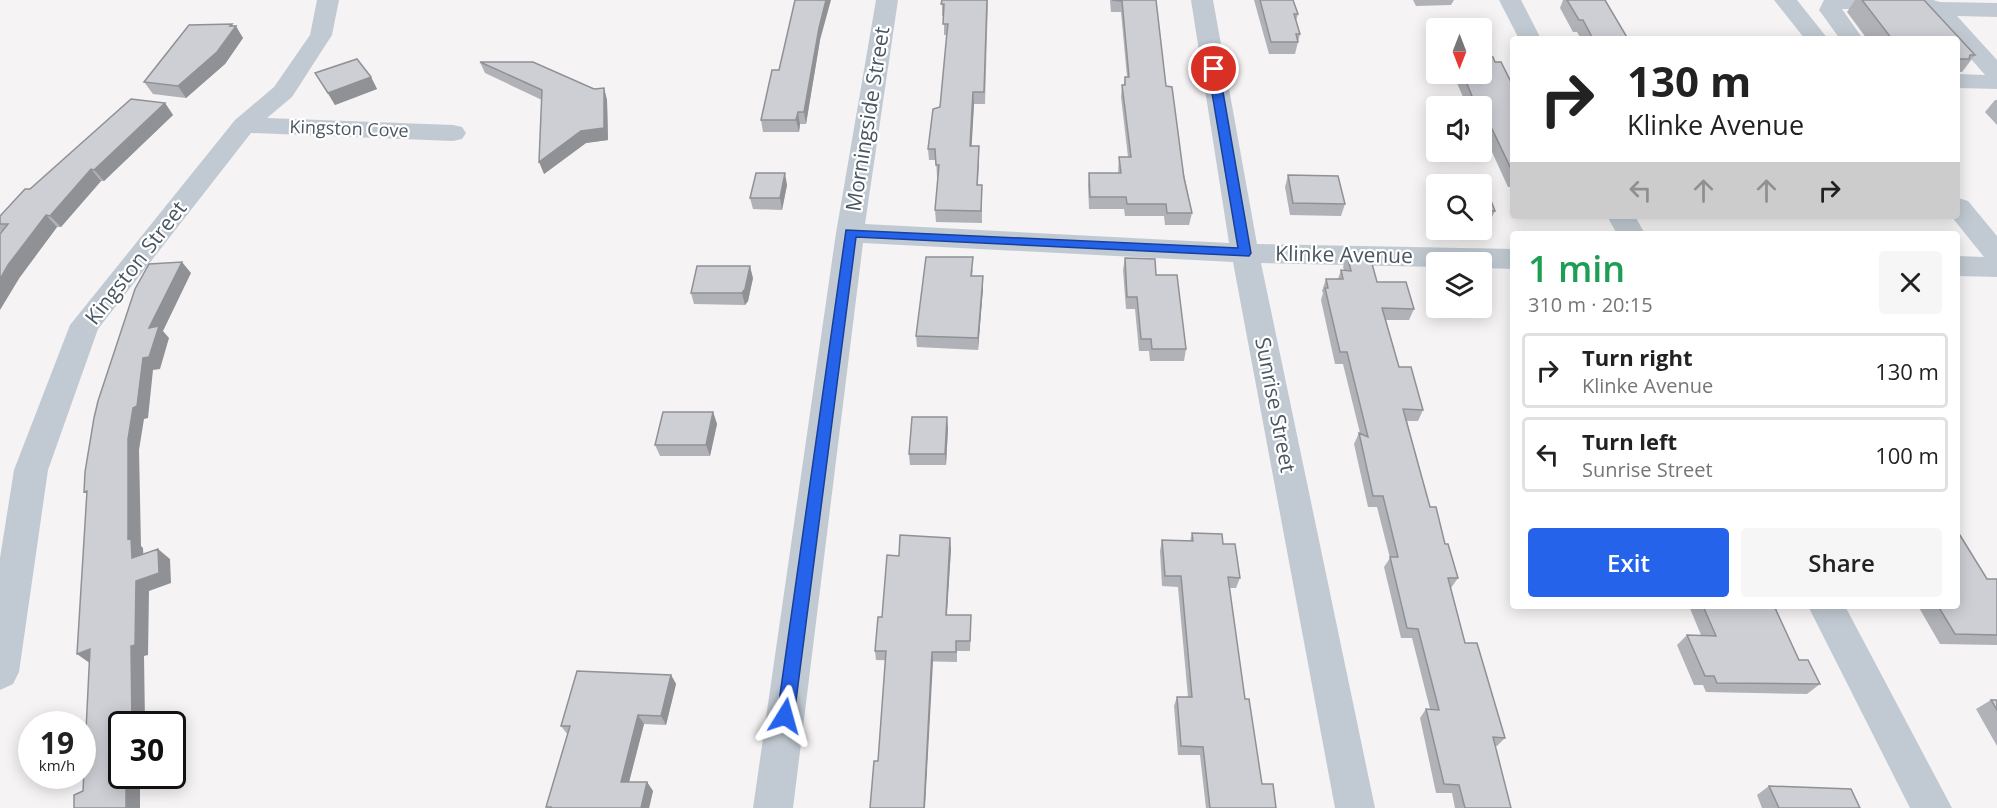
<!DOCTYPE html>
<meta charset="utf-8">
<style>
body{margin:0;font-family:"Open Sans",sans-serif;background:#f6f6f6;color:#222;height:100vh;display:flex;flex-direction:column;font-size:22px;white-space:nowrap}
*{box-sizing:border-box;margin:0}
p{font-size:20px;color:#767676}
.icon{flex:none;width:33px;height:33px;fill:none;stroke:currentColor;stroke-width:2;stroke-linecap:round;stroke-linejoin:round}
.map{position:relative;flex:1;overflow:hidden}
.sheet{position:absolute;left:1510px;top:231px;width:450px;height:378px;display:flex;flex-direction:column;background:#fff;border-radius:6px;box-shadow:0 3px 15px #0003}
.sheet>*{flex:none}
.guide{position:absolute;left:1510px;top:36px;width:450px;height:183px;border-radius:6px;box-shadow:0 3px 15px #0003;background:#fff;color:#222;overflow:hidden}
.needle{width:39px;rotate:180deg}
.fabs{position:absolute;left:1426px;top:18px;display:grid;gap:12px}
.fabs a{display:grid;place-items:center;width:66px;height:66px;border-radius:6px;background:#fff;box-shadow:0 3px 15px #0003;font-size:30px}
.speed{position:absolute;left:18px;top:711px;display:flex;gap:12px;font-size:30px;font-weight:700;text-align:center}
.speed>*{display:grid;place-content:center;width:78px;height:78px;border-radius:50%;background:#fff;box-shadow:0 3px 15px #0003;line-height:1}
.speed small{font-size:15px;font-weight:400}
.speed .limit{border:3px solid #111;border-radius:9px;background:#fff;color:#111}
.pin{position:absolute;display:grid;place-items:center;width:51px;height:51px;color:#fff;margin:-26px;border:3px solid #fff;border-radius:50%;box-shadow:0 2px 6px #0007}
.me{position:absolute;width:66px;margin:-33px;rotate:8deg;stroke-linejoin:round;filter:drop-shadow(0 0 4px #0008)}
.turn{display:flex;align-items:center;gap:21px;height:126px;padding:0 18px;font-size:27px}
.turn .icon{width:78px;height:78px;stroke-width:2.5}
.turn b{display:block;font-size:42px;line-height:51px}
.lanes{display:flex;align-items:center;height:57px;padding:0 18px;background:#0003;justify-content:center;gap:30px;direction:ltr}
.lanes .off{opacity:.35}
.round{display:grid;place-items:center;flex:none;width:63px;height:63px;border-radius:6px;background:#f6f6f6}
.head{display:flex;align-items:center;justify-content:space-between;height:102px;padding:0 18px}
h1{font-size:36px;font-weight:600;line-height:45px;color:#1e9e55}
.cta{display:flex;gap:12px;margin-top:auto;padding:12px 18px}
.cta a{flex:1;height:69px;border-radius:6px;background:#2563eb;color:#fff;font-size:24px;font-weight:600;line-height:69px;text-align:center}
.cta a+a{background:#f6f6f6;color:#222}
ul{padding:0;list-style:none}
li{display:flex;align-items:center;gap:18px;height:75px;margin:0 12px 9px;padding:0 6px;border:3px solid #e0e0e0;border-radius:6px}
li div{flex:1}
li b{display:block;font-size:22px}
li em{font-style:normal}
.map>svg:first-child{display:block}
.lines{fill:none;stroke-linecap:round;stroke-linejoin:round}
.minor{fill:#c1cad2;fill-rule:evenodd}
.wall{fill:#b0b2b7}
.shaded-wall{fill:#909195}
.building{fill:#cdcfd5;stroke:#909195;stroke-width:1.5}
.route{fill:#2563eb;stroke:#184099;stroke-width:1.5}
.labels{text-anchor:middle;stroke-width:4.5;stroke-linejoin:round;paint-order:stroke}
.far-street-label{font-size:18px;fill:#4a5661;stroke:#fff}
.street-label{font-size:21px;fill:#4a5661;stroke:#fff}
</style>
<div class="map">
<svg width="1997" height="808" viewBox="0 0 1997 808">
<rect width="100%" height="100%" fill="#f5f3f3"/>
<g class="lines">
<!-- minor -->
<path class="minor" d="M317,0H339L332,35L292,97L267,118L453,125L462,127L466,133L462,139L453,141L251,133L98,329L48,470L19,672L13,684L0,690V558L14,470L70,325L235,120L274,87L310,35Z
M876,0H898L865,224L1229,243L1191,0H1213L1257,244L1514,249V269L1482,268V262H1437V267L1261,263L1375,808H1335L1233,262L863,243L793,808H753L836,233Z
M1499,0H1521L1541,39H1519Z
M1774,0H1797L1828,39H1805Z
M1824,0H1933L1940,2L1997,3V17L1957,16L1997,60V89L1958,88V74L1985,75L1958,44V39H1953L1930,14L1915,9H1842L1863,39H1840L1819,10Z
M1958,198L1968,201L1997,236V277L1958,276V256L1984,257L1951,216H1958Z
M1607,216H1635L1645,234H1617Z
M1808,606H1845L1952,808H1910Z"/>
</g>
<!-- wall -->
<path class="wall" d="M942,0H988L985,104H974L971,146H979L978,185H982V223L936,222L935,210L938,177H937L936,160H929L928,149L940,107L947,35H944V16H942Z
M1110,0H1156L1166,86L1192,213L1189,225H1165L1164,216H1125L1124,209H1089L1088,185L1089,173H1118L1119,157H1128L1121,97L1122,85H1124L1125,77H1127L1121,12H1111Z
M1254,0H1293L1298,14L1296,21L1300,34L1295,54H1269Z
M1413,0H1454L1451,5L1416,6Z
M1563,0H1605L1628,39H1581L1577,32H1573L1560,8Z
M1855,0H1924L1975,55L1962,72H1959L1958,74V39H1867L1847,12Z
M233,26L243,38L225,64L186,98L153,94L144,82Z
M820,40L806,124H800L799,132H763L761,120L779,70Z
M480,62L594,89L604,88L607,100L608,140L586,143L544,174L542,100L485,73Z
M1495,62L1514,88V187H1508L1487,141H1482V106H1467L1453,74H1482Z
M315,73L371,77L377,89L335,105Z
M1995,100H1997V125L1985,112Z
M165,103L173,115L104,181H101L61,227H57L20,277L0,231V216L30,189Z
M1288,175L1345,204L1341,216L1290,215L1285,187Z
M1451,182L1484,183L1495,211L1489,223L1482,222V184H1450Z
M787,185L782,210L753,209L750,198Z
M1347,255L1377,282L1414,309L1409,320H1386L1399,367L1423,410L1418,421H1407L1430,507L1458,578L1451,588L1465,643L1505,738L1497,746H1495L1511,808H1455L1452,793H1436L1420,718L1426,709H1430L1412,638H1401L1384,567L1390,558L1377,507H1368L1354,444L1359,433H1360L1343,364H1335L1321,300L1323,293L1322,291L1326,279H1338L1341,270H1344L1343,267Z
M1125,258L1156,275L1186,349L1184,361H1150L1149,351H1139L1135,309H1126L1123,270Z
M973,269L972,276H983V288L978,350L917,347L916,336Z
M753,278L748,301L745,305L694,304L691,293Z
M713,412L717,424L710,456H660L655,445Z
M948,428L946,465H910L909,454Z
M1192,533L1223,544L1240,578L1236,588H1229L1245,699L1262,784L1276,808H1206L1200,755H1178L1174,706L1177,697H1188L1178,587L1162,586L1160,551L1162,540L1190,541Z
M951,549L947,615L971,625L970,651H957V662L876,660L875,651L899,556Z
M1987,579H1997V645L1940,644L1918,606H1958Z
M1689,606H1778L1779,608L1776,610L1799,660L1820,684L1807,694L1706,692L1703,685H1694L1677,645L1687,635H1701Z
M671,675L676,684L666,725L644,724L629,782H647L653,791L649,808H547L546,807L568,735L561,726Z
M1991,700H1997V746L1976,709Z
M1769,786L1860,808H1762L1757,795Z"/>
<!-- shaded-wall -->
<path class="shaded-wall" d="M826,0H831L820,40L806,124L804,112L819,28Z
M232,24L234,28L236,26L243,38L225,64L186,98L178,86Z
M371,77L377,89L335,105L328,93Z
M604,88L607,100L608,140L586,143L544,174L539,162Z
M973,92L974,104L971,158L970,146Z
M165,103L173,115L104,181L94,170Z
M798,112L800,124L799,132L796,120Z
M979,146V158L977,197V185Z
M91,169L101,181L61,227L50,216Z
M785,173L787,185L782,210L780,198Z
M46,215L57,227L20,277L0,310V279L8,265Z
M182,262L191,273L163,331L169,338L160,369L153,370L148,418L144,419L139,450L141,546L143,548L144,568L132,558L128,539V439L133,408L149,328Z
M750,266L753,278L748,301L745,305L742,293Z
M983,276V288L978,350V338Z
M713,412L717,424L710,456L706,445Z
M947,417L948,428L946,465L945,454Z
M950,538L951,549L946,625V615Z
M158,549L170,559L171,583L149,591L148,655L144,656L145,724H132L131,646L136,581Z
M90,649L91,664L77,654Z
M932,652L933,662L925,808H924Z
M671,675L676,684L666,725L661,716Z
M638,715L644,724L627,790L621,782Z
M126,776H140V808H126Z
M647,782L653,791L649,808H641Z"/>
<!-- building -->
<path class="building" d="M795,0H826L819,28L804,112H798L796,120H761L772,70H779Z
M942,0H987L984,92H973L970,146H979L977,185H982L981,211L935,210L939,165H936L935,149H928L933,109L940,107L947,32L948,24H943L944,4H941Z
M1112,0H1156L1166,86L1172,87L1184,178L1192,213H1167L1166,204H1127L1126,197H1090L1089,173H1121L1119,157H1131L1122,85H1125V77H1129L1122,1Z
M1260,0H1293L1298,14H1294L1300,34H1296L1298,42H1271Z
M1567,0H1605L1628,39H1593L1583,20H1579Z
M1862,0H1924L1975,55H1970L1969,59H1958V39H1892Z
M232,24L230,26H236L217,52L178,86L144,82L189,25Z
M1482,57H1493L1495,62H1501L1514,88V175L1492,129H1486L1482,120V106H1476L1463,74H1482Z
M357,59L371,77L328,93L315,73Z
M480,62H533L594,89L604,88V128L581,131L539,162L542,90Z
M131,99L165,103L94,170L91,169L50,216L46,215L8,265L0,279V234L8,224H0V216L25,189H30Z
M756,173H785L780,198H750Z
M1288,175L1338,176L1345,204L1293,203Z
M1451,182L1484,183L1495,211L1482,210V184H1452Z
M1347,255L1370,256L1377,282H1406L1414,309L1382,308L1399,367H1411L1423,410L1403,409L1430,507H1436L1445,544H1448L1458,578H1448L1465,643H1477L1505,738L1493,737L1511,808H1465L1459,785L1444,784L1426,709L1439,710L1418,629L1407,628L1390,557H1398L1383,496H1373L1359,433L1368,437L1347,352H1340L1325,288H1328L1326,279H1343L1341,270L1351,271Z
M926,257H973L971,276H983L978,338L916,336Z
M1125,258L1155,259L1156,275H1177L1186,349H1152L1151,339H1141L1137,297H1127Z
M182,262L149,328L159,326L149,357L143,358L137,406L133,408L128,439V539L131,538L132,558L158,549L159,573L136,581L135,645L131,646L132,724H122V776H126V808H74V795L83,791L90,649L77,654L87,491L84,492L85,472L94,418L98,401L135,289L149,264Z
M697,266H750L745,289L742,293H691Z
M663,412H713L706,445H655Z
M912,417H947L945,454H909Z
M1958,532L1987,579H1997V635L1955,634L1938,606H1958Z
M1192,533L1222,534L1223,544H1235L1240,578L1228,577L1245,699H1249L1262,784H1273L1276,808H1210L1203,747L1181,746L1177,697H1192L1181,576H1165L1162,540L1193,541Z
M900,535L950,538L946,615H971L970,641H956V652H932L924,808H870L874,761H878L886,651H875L878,617H882L887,555L899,556Z
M1703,606H1778L1779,608H1775L1799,660H1808L1820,684L1717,683L1714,676H1705L1687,635L1716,636Z
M577,671L671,675L661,716L638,715L621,782H647L641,808H551V807H546L570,726H561Z
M1991,700H1997V710Z
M1769,786L1851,789L1860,808H1779Z"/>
<!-- route -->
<path class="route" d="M1214,66L1219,69L1251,253L1249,256L856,237L794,716L791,722L785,724L779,722L777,716L846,230L1238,248L1208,69Z"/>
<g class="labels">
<!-- far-street labels -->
<g class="far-street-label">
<text transform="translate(349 129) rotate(2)" y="6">Kingston Cove</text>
</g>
<!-- street labels -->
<g class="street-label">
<text transform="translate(868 119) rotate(-81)" y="7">Morningside Street</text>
<text transform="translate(1344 255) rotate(1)" y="7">Klinke Avenue</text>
<text transform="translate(136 263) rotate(-52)" y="7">Kingston Street</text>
<text transform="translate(1275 405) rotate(79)" y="7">Sunrise Street</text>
</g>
</g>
</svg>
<div class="fabs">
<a><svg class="needle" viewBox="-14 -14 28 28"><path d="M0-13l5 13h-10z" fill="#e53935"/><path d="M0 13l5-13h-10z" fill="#767676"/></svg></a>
<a><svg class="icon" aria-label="sound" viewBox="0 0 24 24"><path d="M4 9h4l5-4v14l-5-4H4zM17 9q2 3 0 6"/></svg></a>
<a><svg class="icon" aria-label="search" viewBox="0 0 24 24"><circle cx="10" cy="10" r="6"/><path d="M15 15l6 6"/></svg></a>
<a><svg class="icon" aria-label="layers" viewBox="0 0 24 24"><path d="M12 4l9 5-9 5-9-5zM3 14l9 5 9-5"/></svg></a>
</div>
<div class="speed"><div>19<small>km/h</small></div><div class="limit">30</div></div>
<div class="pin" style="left:1214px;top:69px;background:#d93025"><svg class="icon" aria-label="arrive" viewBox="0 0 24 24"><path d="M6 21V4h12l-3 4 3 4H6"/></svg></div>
<svg class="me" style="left:785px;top:716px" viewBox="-20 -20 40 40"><path d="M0-17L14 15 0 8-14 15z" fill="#2563eb" stroke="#fff" stroke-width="4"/></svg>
<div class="guide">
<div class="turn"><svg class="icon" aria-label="right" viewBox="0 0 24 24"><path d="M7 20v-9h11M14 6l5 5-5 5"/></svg><div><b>130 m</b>Klinke Avenue</div></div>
<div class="lanes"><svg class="icon off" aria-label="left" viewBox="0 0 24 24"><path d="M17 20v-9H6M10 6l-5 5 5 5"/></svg><svg class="icon off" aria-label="ahead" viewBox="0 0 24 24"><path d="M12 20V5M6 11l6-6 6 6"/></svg><svg class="icon off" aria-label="ahead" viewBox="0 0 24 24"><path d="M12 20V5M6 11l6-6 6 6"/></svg><svg class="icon" aria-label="right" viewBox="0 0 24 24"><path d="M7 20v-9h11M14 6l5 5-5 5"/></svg></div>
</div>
<section class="sheet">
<div class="head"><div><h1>1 min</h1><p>310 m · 20:15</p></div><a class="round"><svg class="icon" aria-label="close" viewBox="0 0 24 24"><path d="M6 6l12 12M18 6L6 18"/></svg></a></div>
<ul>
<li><svg class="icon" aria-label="right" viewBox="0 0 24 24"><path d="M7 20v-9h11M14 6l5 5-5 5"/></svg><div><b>Turn right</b><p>Klinke Avenue</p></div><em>130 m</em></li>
<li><svg class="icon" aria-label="left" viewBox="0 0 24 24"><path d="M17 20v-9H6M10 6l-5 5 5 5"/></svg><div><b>Turn left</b><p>Sunrise Street</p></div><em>100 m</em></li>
</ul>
<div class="cta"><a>Exit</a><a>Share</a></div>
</section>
</div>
